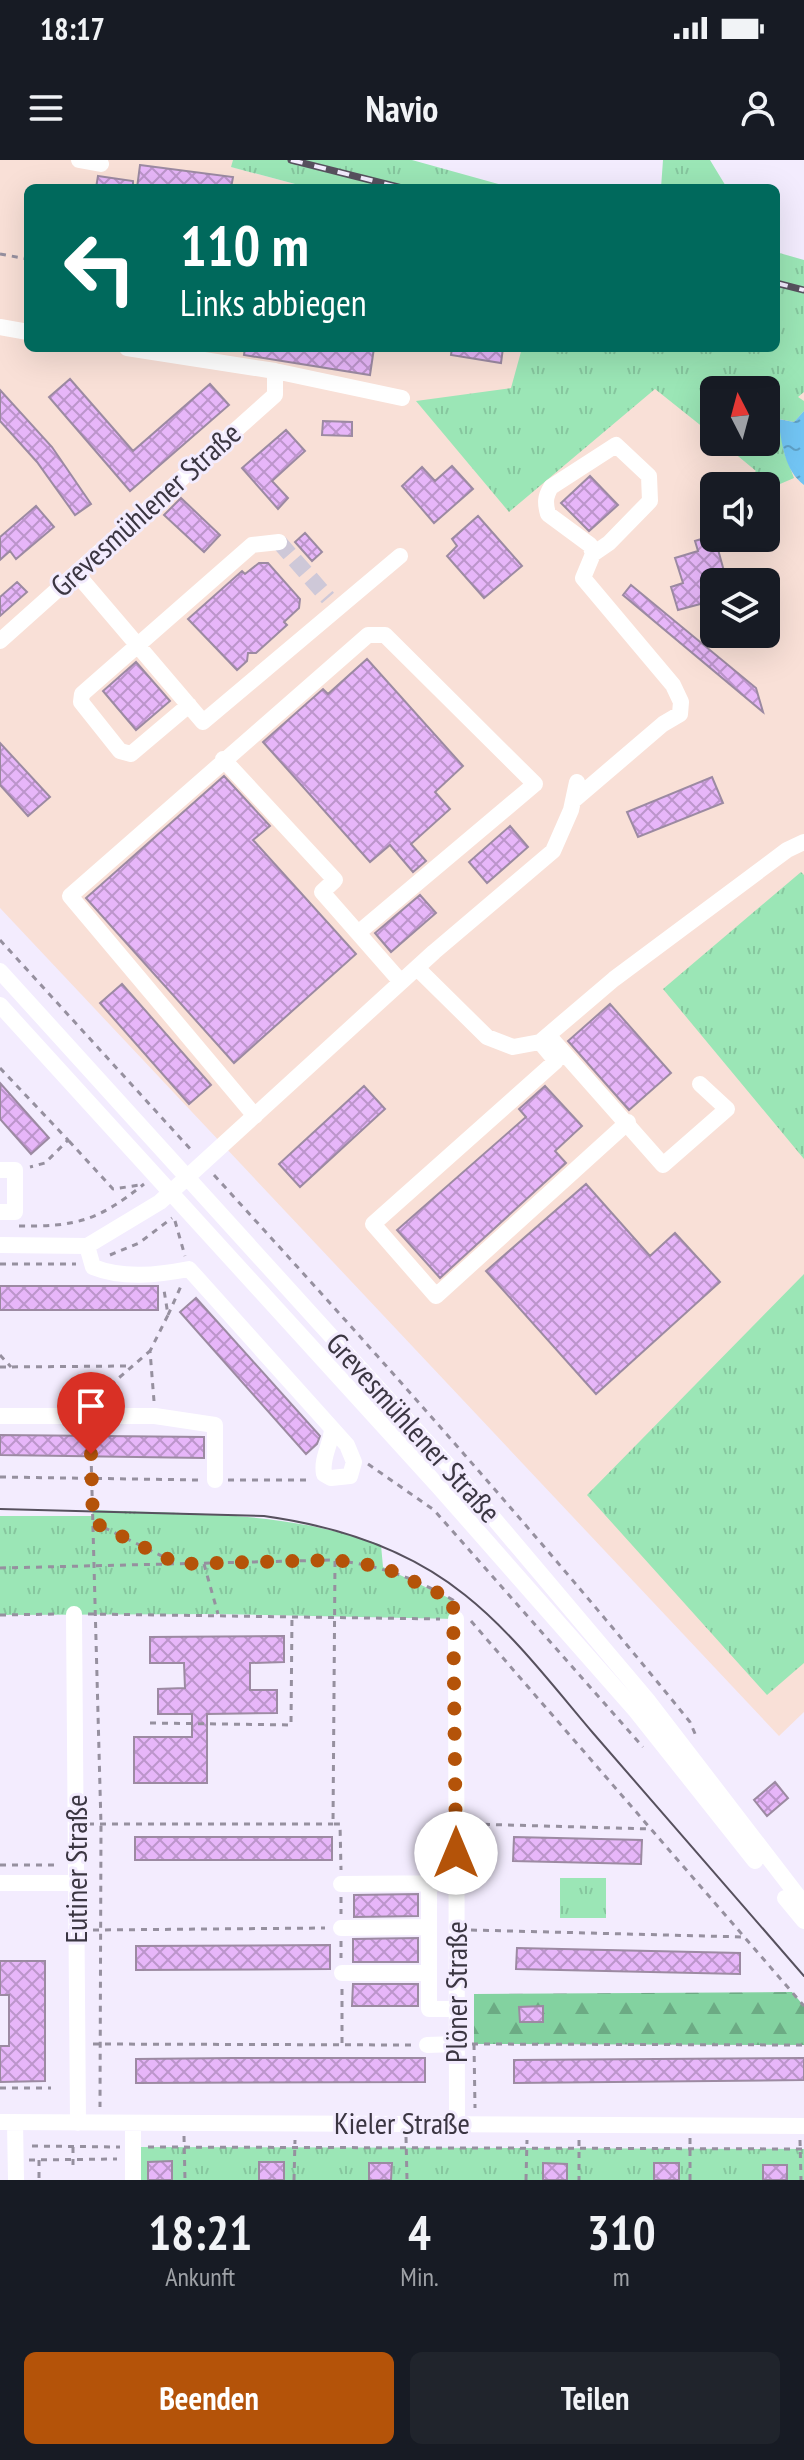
<!DOCTYPE html>
<html lang="de">
<meta charset="utf-8">
<style>
body{margin:0;font-family:"PT Sans Narrow",sans-serif;background:#20242c;color:#f1f3f6;height:100vh;display:flex;flex-direction:column;font-size:30px;white-space:nowrap}
*{box-sizing:border-box;margin:0}
p{font-size:26px;color:#9ea1a6}
.icon{flex:none;width:44px;height:44px;fill:none;stroke:currentColor;stroke-width:2;stroke-linecap:round;stroke-linejoin:round}
.map{position:relative;height:2020px;overflow:hidden}
.sheet{display:flex;flex-direction:column;background:#171b24;flex:1}
.sheet>*{flex:none}
.guide{position:absolute;left:24px;top:24px;width:756px;height:168px;border-radius:12px;box-shadow:0 8px 32px #0002;background:#00695c;color:#fff;overflow:hidden}
.needle{width:52px;rotate:354deg}
.controls{position:absolute;left:700px;top:216px;display:grid;gap:16px}
.controls a{display:grid;place-items:center;width:80px;height:80px;border-radius:12px;background:#171b24;box-shadow:0 8px 32px #0002;font-size:40px}
.pin{position:absolute;display:grid;place-items:center;width:68px;height:68px;color:#fff;margin:-82px -34px;border-radius:50% 50% 50% 0;rotate:-45deg;box-shadow:0 0 8px #0007}
.pin .icon{rotate:45deg}
.me{position:absolute;width:88px;margin:-44px;rotate:0deg;stroke-linejoin:round;filter:drop-shadow(0 0 6px #0008)}
.turn{display:flex;align-items:center;gap:28px;height:168px;padding:0 24px;font-size:36px}
.turn .icon{width:104px;height:104px;stroke-width:2.5}
.turn b{display:block;font-size:56px;line-height:68px}
.eta{display:flex;justify-content:space-evenly;align-items:center;height:136px;text-align:center}
.eta b{font-size:48px;font-weight:800;line-height:56px}
.button{display:flex;gap:16px;margin-top:auto;padding:16px 24px}
.button a{flex:1;height:92px;border-radius:12px;background:#b45309;color:#fff;font-size:32px;font-weight:800;line-height:92px;text-align:center}
.button a+a{background:#20242c;color:#f1f3f6}
.status{display:flex;justify-content:space-between;align-items:center;height:56px;padding:0 40px;background:#171b24;direction:ltr}
.status svg{height:22px;fill:currentColor}
header{display:flex;justify-content:space-between;align-items:center;height:104px;padding:0 24px;background:#171b24;font-size:36px;font-weight:800}
.map>svg:first-child{display:block}
.commercial{fill:#f9e0d7;fill-rule:evenodd}
.grass{fill:url(#grass-tufts)}
.forest{fill:url(#forest-firs)}
.water{fill:url(#water-ripples)}
.building{fill:url(#building-cross-hatch);stroke:#9c8aa2;stroke-width:2}
.lines{fill:none;stroke-linecap:round;stroke-linejoin:round}
.minor-tunnel{stroke:#cec8d8;stroke-width:16;stroke-dasharray:16 8;stroke-linecap:butt}
.path{stroke:#96909f;stroke-width:3;stroke-dasharray:6 6;stroke-linecap:butt}
.minor{stroke:#fff;stroke-width:16}
.tram{stroke:#57515e;stroke-width:2}
.rail-casing{stroke:#57515e;stroke-width:7}
.rail{stroke:#f3ecfe;stroke-width:4;stroke-dasharray:12;stroke-linecap:butt}
.route{stroke:#b45309;stroke-width:14;stroke-dasharray:0 25.2}
.labels{text-anchor:middle;stroke-width:6;stroke-linejoin:round;paint-order:stroke}
.street-label{font-size:30px;fill:#3b3642;stroke:#f3ecfe}
</style>
<div class="status"><b>18:17</b><svg viewBox="0 0 49 12"><path d="M0 12V9h3v3zM5 12V6h3v6zM10 12V3h3v9zM15 12V0h3v12zM26 1h20v11H26zM47 4h2v5h-2z"/></svg></div>
<header><svg class="icon" aria-label="menu" viewBox="0 0 24 24"><path d="M4 6h16M4 12h16M4 18h16"/></svg>Navio<svg class="icon" aria-label="person" viewBox="0 0 24 24"><circle cx="12" cy="8" r="4"/><path d="M4 21q1-7 8-7t8 7"/></svg></header>
<div class="map">
<svg width="804" height="2020" viewBox="0 0 804 2020">
<defs>
<pattern id="grass-tufts" width="24" height="20" patternUnits="userSpaceOnUse" patternTransform="scale(2)"><rect width="24" height="20" fill="#9be6b6"/><path d="M3 7l-1-3M5 7V3M7 7l1-3M15 17l-1-3M17 17v-4M19 17l1-3" fill="none" stroke="#86c69e"/></pattern>
<pattern id="forest-firs" width="22" height="20" patternUnits="userSpaceOnUse" patternTransform="scale(2)"><rect width="22" height="20" fill="#83d2a0"/><path d="M5 1l3.5 6h-7zM16 11l3.5 6h-7z" fill="#6cab84"/></pattern>
<pattern id="water-ripples" width="26" height="14" patternUnits="userSpaceOnUse" patternTransform="scale(2)"><rect width="26" height="14" fill="#72c5f4"/><path d="M2 4q2-2 4 0t4 0M15 11q2-2 4 0t4 0" fill="none" stroke="#5fa1c7"/></pattern>
<pattern id="building-cross-hatch" width="8" height="8" patternUnits="userSpaceOnUse" patternTransform="scale(2)"><rect width="8" height="8" fill="#e7b6f9"/><path d="M0 0l8 8M0 8l8-8" fill="none" stroke="#bc95cb"/></pattern>
</defs>
<rect width="100%" height="100%" fill="#f3ecfe"/>
<!-- commercial -->
<path class="commercial" d="M0,0H233L232,7L310,28H28V188H776L804,161V1552L779,1576L0,748ZM714,230H766V282H714ZM714,326H766V378H714ZM714,422H766V474H714Z"/>
<!-- grass -->
<path class="grass" d="M233,0H412L513,28H310L231,7Z
M663,0H710L727,28H661Z
M776,92L804,100V232L798,237L804,241V251L794,262L779,259L784,292L794,318L766,330V326H739L756,311L721,282H766V230H714V276L655,229L509,352L416,241L511,228L522,188H776Z
M801,712L804,715V999L663,829Z
M804,1114V1503L767,1535L587,1335Z
M93,1350C193,1354 286,1351 381,1385L383,1407L453,1440L456,1459L218,1454L0,1455V1356H92Z
M560,1718H606V1758H560Z
M134,1987L804,1989V2020H133Z"/>
<!-- forest -->
<path class="forest" d="M792,1832L804,1846V1885L474,1884V1834Z"/>
<!-- water -->
<path class="water" d="M804,251V325C784,310 782,283 778,259L794,262Z"/>
<!-- building -->
<path class="building" d="M140,5L233,17L231,28H137Z
M98,16L133,21V28H96Z
M245,188H374L370,215L244,195Z
M452,188H503L501,203L451,195Z
M70,219L133,291L210,224L229,245L130,331L49,237Z
M0,230L52,287L91,344L75,355L37,302L0,261Z
M323,261L352,262V276L322,275Z
M286,270L305,291L272,321L288,338L278,349L242,308Z
M452,306L473,329L434,363L402,326L422,307L435,321Z
M590,316L618,345L589,371L561,343Z
M181,338L220,375L204,392L164,355Z
M36,346L54,367L16,399L10,391L0,400V377Z
M478,356L522,406L484,438L447,396L457,386L452,379Z
M305,373L322,392L312,401L295,382Z
M714,375L727,422H714V466H711L704,443L678,450L671,427L683,423L675,398L698,391L695,381Z
M259,403H268L300,439L299,448L284,462L287,465L256,493H248L247,501L237,510L188,459L242,411L245,414Z
M17,422L27,432L0,456V437Z
M631,425L756,528L763,552L623,435Z
M367,499L463,606L435,632L450,649L411,684L426,701L413,712L390,685L370,702L263,582L323,529L328,534Z
M136,502L170,541L136,570L103,531Z
M0,583L50,637L28,656L0,625Z
M224,616L270,666L253,680L356,794L234,903L86,738Z
M712,617L723,643L638,677L627,652Z
M510,666L528,687L487,723L469,702Z
M420,735L436,753L391,792L375,773Z
M122,824L211,925L189,944L100,843Z
M610,844L671,913L629,950L568,881Z
M0,923L49,978L31,994L0,959Z
M364,926L385,949L300,1027L279,1004Z
M545,926L582,966L555,991L566,1003L440,1118L397,1070L526,957L519,949Z
M586,1024L650,1096L675,1073L720,1122L596,1234L486,1111Z
M0,1126H158V1150H0Z
M196,1138L320,1276L317,1284L306,1294L180,1152Z
M0,1275L204,1277V1298L0,1295Z
M284,1476V1502L250,1503V1530H277V1553L207,1554V1623H134V1577H192V1554H158V1529L185,1528L184,1503H150V1477Z
M775,1622L788,1638L767,1656L754,1640Z
M135,1677H332V1700H135Z
M514,1677L642,1680L641,1704L513,1701Z
M418,1734V1756L354,1757V1735Z
M418,1778V1802H353V1779Z
M330,1785V1809L136,1810V1786Z
M517,1788L740,1793V1814L516,1809Z
M0,1801H45V1921L0,1922V1886H9V1835H0Z
M353,1824H418V1846H352Z
M543,1846V1862H520L519,1847Z
M233,1898H425V1922L136,1923V1899Z
M804,1898V1920L514,1923V1900Z
M172,2001V2020H148V2002Z
M259,2002H284V2020H259Z
M369,2003H392L391,2020H369Z
M543,2003L567,2004V2020H543Z
M654,2003H679V2020H654Z
M763,2005H787V2020H763Z"/>
<g class="lines">
<!-- minor-tunnel -->
<path class="minor-tunnel" d="M279,382L328,438"/>
<!-- path -->
<path class="path" d="M0,94L28,99
M0,780L193,992
M0,908L68,980L45,1003L30,1007
M69,981L113,1029L140,1025
M214,1015C377,1194 538,1374 690,1562L696,1576
M175,1061L185,1096
M19,1066C77,1067 99,1060 144,1024
M110,1095L139,1083L172,1058
M0,1104H76
M168,1155L181,1126
M0,1195L11,1207
M0,1207L130,1206
M92,1241L150,1191
M154,1241L150,1191L168,1155L164,1130
M91,1294L101,1665L100,1947
M368,1304L434,1350L643,1587
M0,1317L200,1320
M228,1320H312
M93,1362L176,1403
M335,1400C381,1406 412,1417 453,1440L454,1445
M204,1404L218,1454
M0,1408L335,1400L333,1664H340L341,1710
M88,1454L440,1459
M0,1455L60,1454
M471,1461L804,1846
M150,1563L291,1565L292,1455
M88,1664H333
M472,1664L652,1669
M0,1705H60
M341,1737V1754
M93,1770L325,1768
M471,1770L744,1777
M341,1781V1798
M342,1829V1885
M93,1884L414,1885
M472,1884L804,1885
M474,1884L475,1948
M0,1928H51
M184,1976L185,2020
M406,1977L407,2020
M690,1978V2020
M579,1980V2020
M800,1980L801,2020
M32,1986L120,1987
M73,1987V2008
M148,1987L804,1989
M29,2000L117,1999
M39,2000V2020
M294,2020L295,1980
M526,2020L527,1980"/>
<!-- minor -->
<path class="minor" d="M79,0L101,4
M0,167L28,172
M127,188L275,211L402,238
M76,413L203,562L400,396
M0,481L275,235V211
M189,545L131,594L120,591L81,542L82,534L252,385L279,382
M223,599L335,720L322,732L401,822
M573,641L663,564L680,554L681,542L673,525L583,418L593,394L590,385L548,354C545,343 545,337 551,327L616,285L649,316L650,341L609,383L593,394
M417,808L487,877L513,887L540,882L614,819L787,690L804,682
M0,811L458,1316L649,1542L804,1744
M0,845L438,1326L636,1551L755,1701
M549,876L663,1005L727,949L700,924
M540,882L556,901L373,1064L436,1136L628,962
M255,956L70,736L368,475H385L535,624L358,773
M0,1010H15V1052H0
M0,1085L87,1086L160,1042L434,792L553,691L571,650L577,622
M87,1086L93,1107C123,1119 158,1115 189,1109L347,1285L354,1302L350,1316L331,1318L324,1314C321,1298 331,1285 332,1269
M0,1256H155L215,1265V1320
M74,1454L78,1963
M456,1459L457,1964
M0,1723H77
M429,1723V1849H457
M341,1724L457,1723
M785,1738L804,1761
M341,1768L429,1767
M342,1813H429
M427,1885L457,1884
M0,1962L804,1966
M15,1962L16,2020
M133,2020V1964"/>
<!-- tram -->
<path class="tram" d="M0,1349L264,1356C336,1366 407,1388 465,1435C513,1473 553,1526 593,1573C664,1654 734,1735 804,1816"/>
<!-- rail casing -->
<g class="rail-casing">
<path id="rail" d="M291,0L402,28
M776,123L804,130"/>
</g>
<!-- rail -->
<use href="#rail" class="rail"/>
</g>
<g class="lines">
<!-- route -->
<path class="route" d="M91,1294L93,1362L178,1404L335,1400L383,1407L453,1440L456,1693"/>
</g>
<g class="labels">
<!-- street labels -->
<g class="street-label">
<text transform="translate(146 350) rotate(-42)" y="10">Grevesmühlener Straße</text>
<text transform="translate(413 1268) rotate(48)" y="10">Grevesmühlener Straße</text>
<text transform="translate(77 1709) rotate(-90)" y="10">Eutiner Straße</text>
<text transform="translate(457 1832) rotate(-90)" y="10">Plöner Straße</text>
<text x="402" y="1974">Kieler Straße</text>
</g>
</g>
</svg>
<div class="controls">
<a><svg class="needle" viewBox="-14 -14 28 28"><path d="M0-13l5 13h-10z" fill="#e53935"/><path d="M0 13l5-13h-10z" fill="#9ea1a6"/></svg></a>
<a><svg class="icon" aria-label="sound" viewBox="0 0 24 24"><path d="M4 9h4l5-4v14l-5-4H4zM17 9q2 3 0 6"/></svg></a>
<a><svg class="icon" aria-label="layers" viewBox="0 0 24 24"><path d="M12 4l9 5-9 5-9-5zM3 14l9 5 9-5"/></svg></a>
</div>
<div class="pin" style="left:91px;top:1294px;background:#d93025"><svg class="icon" aria-label="arrive" viewBox="0 0 24 24"><path d="M6 21V4h12l-3 4 3 4H6"/></svg></div>
<svg class="me" style="left:456px;top:1693px" viewBox="-20 -20 40 40"><circle r="19" fill="#fff"/><path d="M0-13L10 11 0 6-10 11z" fill="#b45309"/></svg>
<div class="guide">
<div class="turn"><svg class="icon" aria-label="left" viewBox="0 0 24 24"><path d="M17 20v-9H6M10 6l-5 5 5 5"/></svg><div><b>110 m</b>Links abbiegen</div></div>
</div>
</div>
<section class="sheet">
<div class="eta">
<div><b>18:21</b><p>Ankunft</p></div>
<div><b>4</b><p>Min.</p></div>
<div><b>310</b><p>m</p></div>
</div>
<div class="button"><a>Beenden</a><a>Teilen</a></div>
</section>
